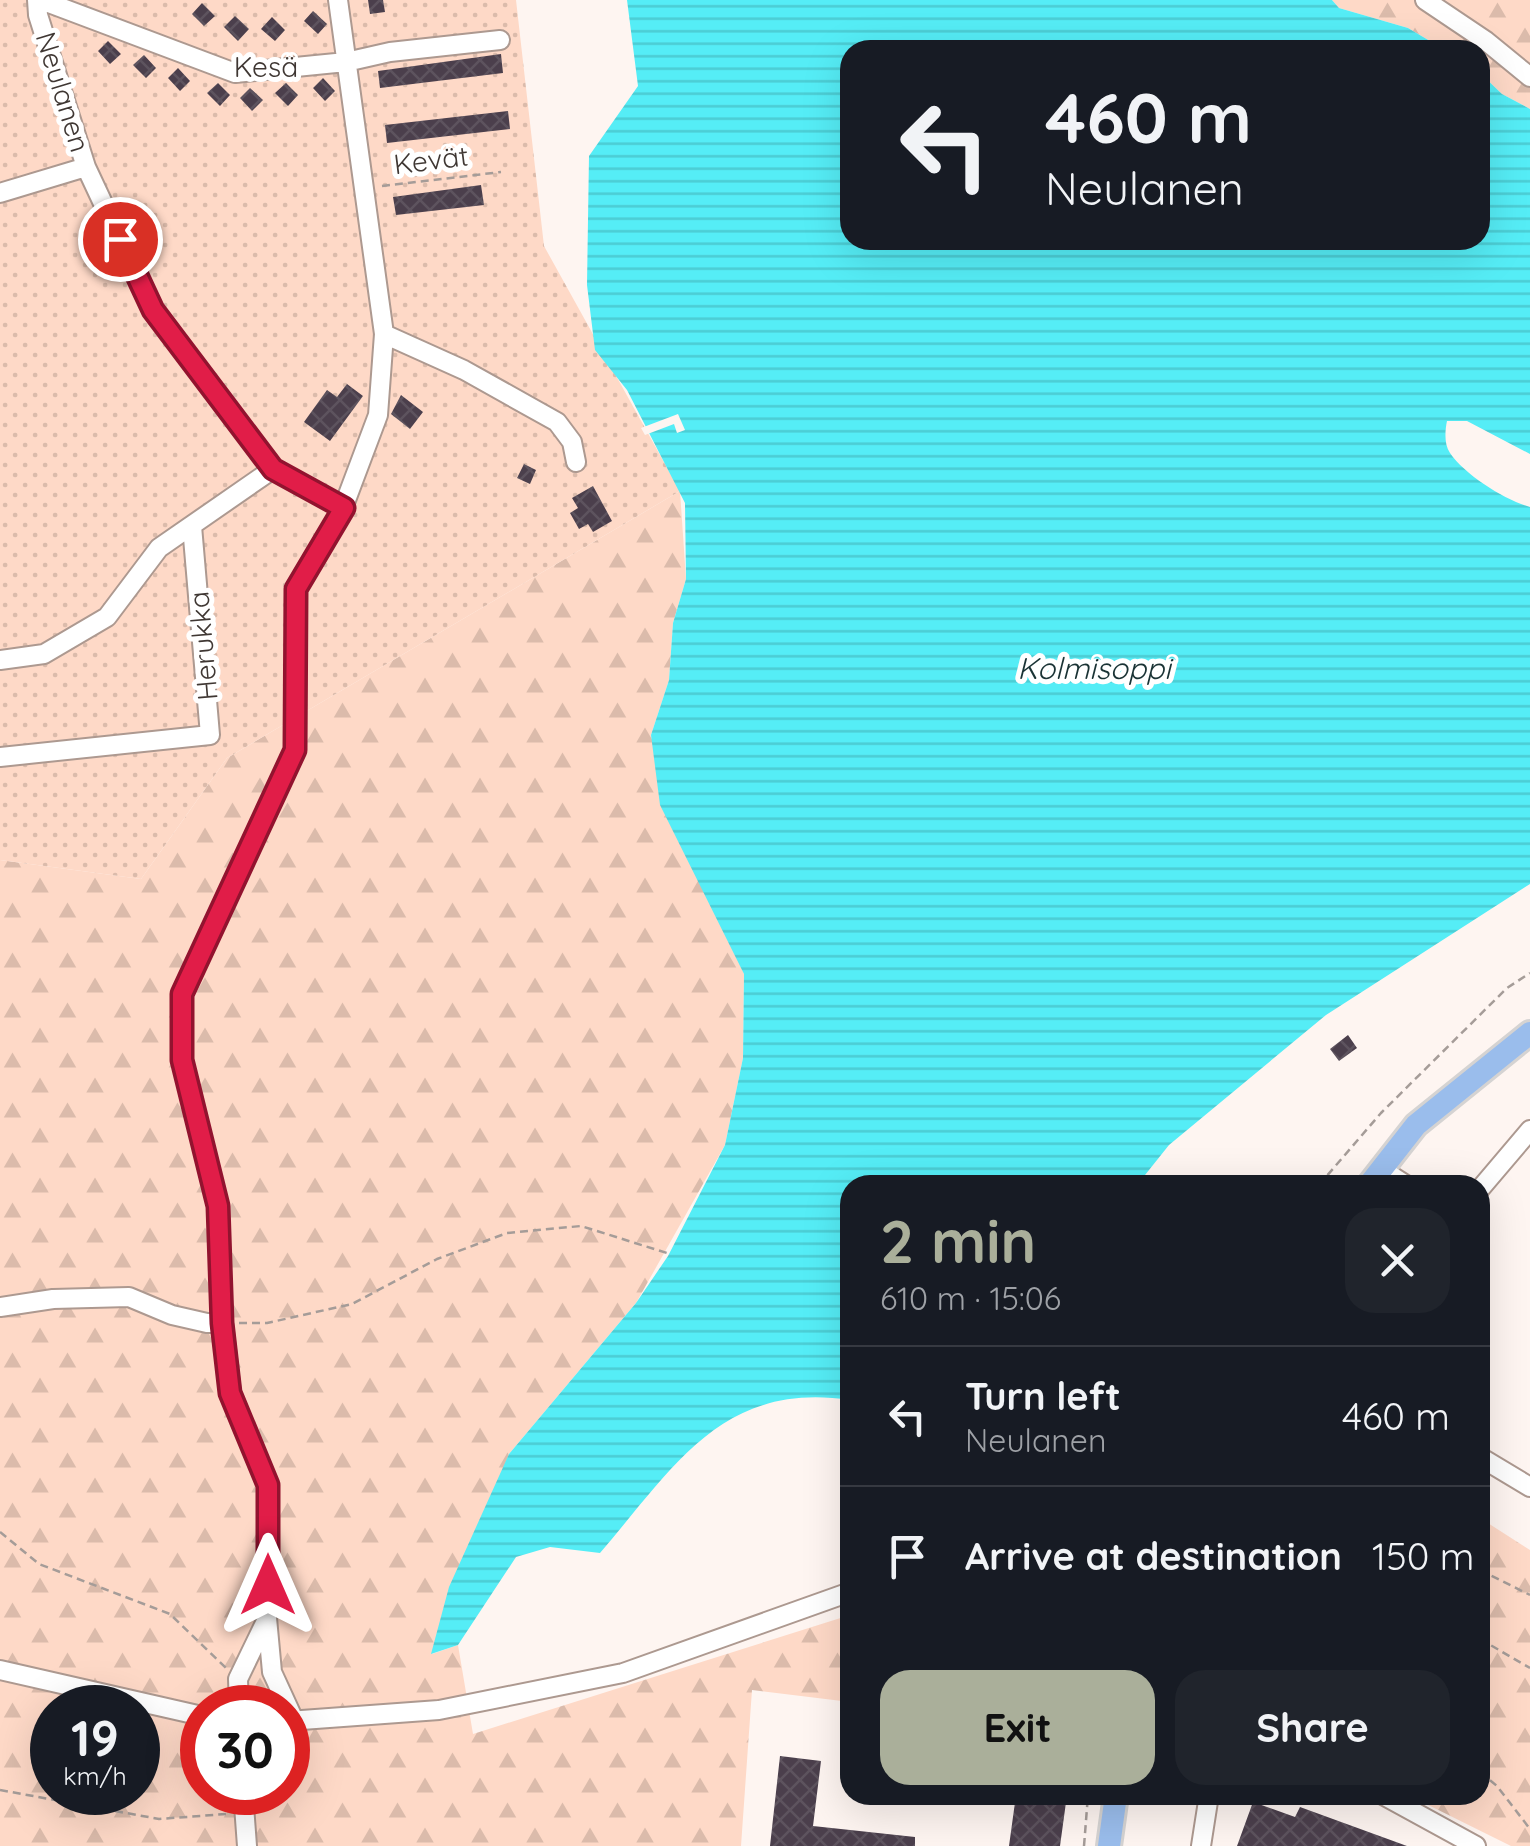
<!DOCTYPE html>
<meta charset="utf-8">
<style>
body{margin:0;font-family:Quicksand,sans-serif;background:#20242c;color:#f1f3f6;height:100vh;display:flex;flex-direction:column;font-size:38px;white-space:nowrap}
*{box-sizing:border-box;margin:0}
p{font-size:32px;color:#9ea1a6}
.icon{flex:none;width:55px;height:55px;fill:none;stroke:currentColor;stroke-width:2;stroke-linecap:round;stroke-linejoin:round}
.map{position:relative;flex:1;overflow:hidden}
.panel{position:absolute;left:840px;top:1175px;width:650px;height:630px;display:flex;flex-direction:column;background:#171b24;border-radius:30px;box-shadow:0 10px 40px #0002}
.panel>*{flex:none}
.hud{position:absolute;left:840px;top:40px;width:650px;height:210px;border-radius:30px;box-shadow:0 10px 40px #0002;background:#171b24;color:#f1f3f6;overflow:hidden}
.speed{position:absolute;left:30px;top:1685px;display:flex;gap:20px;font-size:50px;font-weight:700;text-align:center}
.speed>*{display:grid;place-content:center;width:130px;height:130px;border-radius:50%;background:#171b24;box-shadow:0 10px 40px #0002;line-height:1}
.speed small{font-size:25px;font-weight:400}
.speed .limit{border:15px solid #d22;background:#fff;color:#111}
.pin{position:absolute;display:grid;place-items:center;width:85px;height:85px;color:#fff;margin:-42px;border:5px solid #fff;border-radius:50%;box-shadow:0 2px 10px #0007}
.me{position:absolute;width:110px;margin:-55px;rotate:0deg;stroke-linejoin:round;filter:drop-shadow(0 0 8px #0008)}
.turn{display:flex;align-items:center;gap:35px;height:210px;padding:0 40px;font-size:45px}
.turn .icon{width:130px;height:130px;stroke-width:2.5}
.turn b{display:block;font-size:70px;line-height:85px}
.round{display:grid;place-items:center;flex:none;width:105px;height:105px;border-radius:30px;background:#20242c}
.overview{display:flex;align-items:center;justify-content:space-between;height:170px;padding:0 40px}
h1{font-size:60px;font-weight:700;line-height:75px;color:#aaaf9a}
.cta{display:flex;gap:20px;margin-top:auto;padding:20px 40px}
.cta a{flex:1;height:115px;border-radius:30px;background:#aaaf9a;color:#111;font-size:40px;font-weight:700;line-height:115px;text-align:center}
.cta a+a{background:#20242c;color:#f1f3f6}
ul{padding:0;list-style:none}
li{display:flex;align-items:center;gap:30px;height:140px;padding:0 40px;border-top:2px solid #363941}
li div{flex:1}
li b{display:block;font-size:38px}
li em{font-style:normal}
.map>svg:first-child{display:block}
.forest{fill:url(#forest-firs);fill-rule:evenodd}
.garden{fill:url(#garden-dots)}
.water{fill:url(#water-rules)}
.pier{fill:#fef5f1}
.building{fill:url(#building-cross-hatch)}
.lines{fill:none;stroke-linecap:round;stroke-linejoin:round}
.minor-casing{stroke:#ad9990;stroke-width:22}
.major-casing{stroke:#d5d3d2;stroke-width:28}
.path{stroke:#a59c98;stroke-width:2.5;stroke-dasharray:8 5;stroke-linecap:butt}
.minor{stroke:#fff;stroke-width:18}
.major{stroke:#9abdec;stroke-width:22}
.route-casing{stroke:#92132f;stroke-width:25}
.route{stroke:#e11d48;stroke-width:18}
.labels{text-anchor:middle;stroke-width:10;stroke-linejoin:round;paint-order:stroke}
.street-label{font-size:28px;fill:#3f3733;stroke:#fff}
.water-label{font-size:30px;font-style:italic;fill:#1a3335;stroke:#fff}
</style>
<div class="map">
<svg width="1530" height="1846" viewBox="0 0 1530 1846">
<defs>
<pattern id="forest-firs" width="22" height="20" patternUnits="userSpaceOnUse" patternTransform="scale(2.5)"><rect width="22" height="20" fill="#fed9c7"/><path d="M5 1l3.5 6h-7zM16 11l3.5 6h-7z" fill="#dbbbab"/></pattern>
<pattern id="garden-dots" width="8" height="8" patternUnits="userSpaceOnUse" patternTransform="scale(2.5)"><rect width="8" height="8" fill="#fed9c7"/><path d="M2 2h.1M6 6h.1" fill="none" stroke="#dbbbab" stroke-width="1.8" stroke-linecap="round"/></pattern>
<pattern id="water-rules" width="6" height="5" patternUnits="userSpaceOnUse" patternTransform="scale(2.5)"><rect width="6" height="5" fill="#55edf6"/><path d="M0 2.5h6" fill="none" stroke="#4bccd3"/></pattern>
<pattern id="building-cross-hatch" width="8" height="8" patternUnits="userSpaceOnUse" patternTransform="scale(2.5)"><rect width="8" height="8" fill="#4b3f4c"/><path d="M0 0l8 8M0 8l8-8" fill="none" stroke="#5d535e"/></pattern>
</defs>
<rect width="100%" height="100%" fill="#fef5f1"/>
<!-- forest -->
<path class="forest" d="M1332,0H1530V109L1502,94L1480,73V50H1445L1408,28L1339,8Z
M680,491L686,579L673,623L669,680L651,735L744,974L743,1058L725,1145L636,1303L509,1454L432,1654L458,1645L473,1734L850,1615V1702L752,1690L741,1846H0V860L141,879L227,758ZM52,1708H138V1792H52ZM202,1708H288V1792H202Z
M1480,1518L1530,1550V1846H1511L1408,1795H1480Z"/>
<!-- garden -->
<path class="garden" d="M0,0H516L544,246L680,491L227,758L141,879L0,860Z"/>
<!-- water -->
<path class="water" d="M627,0H1332L1339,8L1408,28L1445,50H850V240H1480V73L1502,94L1530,109V454L1467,421H1447C1445,431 1444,444 1450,453C1465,475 1505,500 1530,507V884L1326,1015L1169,1145L1137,1185H850V1400C722,1381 674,1467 600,1553L550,1547L516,1557L458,1645L431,1654L449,1587L509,1454L636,1303L668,1256L725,1145L743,1058L744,974L660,805L651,735L669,680L673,623L686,579L685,503L627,390L595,350L587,285L589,156L638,86Z"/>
<!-- pier -->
<path class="pier" d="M678,414L685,430L677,433L674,424L645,435L641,428Z"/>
<!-- building -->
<path class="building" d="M368,0H383L385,12L370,14Z
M202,3L215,16L204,26L192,14Z
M313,11L327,24L318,34L304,21Z
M235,16L249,29L238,41L224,27Z
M272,17L285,30L275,41L261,29Z
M108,41L121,54L110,64L98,51Z
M501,54L503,73L380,88L378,71Z
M144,55L156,68L146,78L133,65Z
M178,68L190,81L180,91L168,78Z
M323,78L335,91L325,101L313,88Z
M218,83L230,95L220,106L207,93Z
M286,83L298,95L288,106L275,93Z
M250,88L263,100L252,111L240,98Z
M508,111L510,129L387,143L385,125Z
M481,185L484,205L396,215L393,197Z
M347,384L363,396L330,441L304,422L327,390L337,397Z
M401,395L423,412L410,429L391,414Z
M524,464L536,470L530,484L517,478Z
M593,486L612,521L593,532L588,524L579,529L570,513L578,508L572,498Z
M1348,1035L1357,1048L1339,1061L1330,1049Z
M780,1756L821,1761L813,1826L915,1837V1846H770Z
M1016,1795H1067L1060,1846H1009Z
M1253,1802L1295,1817L1300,1807L1407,1846H1237Z"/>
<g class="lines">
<!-- minor casing -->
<g class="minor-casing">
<path id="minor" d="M37,0L38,15L86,167L153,310L273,469L343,508
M41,0L235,73L346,62L390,52L500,40
M338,0L384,334L464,370L557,422L572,442L576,462
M1425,0L1486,41L1530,77
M0,193L86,167
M0,660L44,654L107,617L159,548L273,469
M0,757L210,735L192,526
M1381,1169L1406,1185
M1480,1189L1530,1130
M0,1307L53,1299L129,1297L172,1315L207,1323H223
M1480,1457L1530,1487
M0,1670L202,1716
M239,1708L238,1679L267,1619
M294,1720L272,1672L267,1618L268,1485L231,1393L223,1323L218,1206L182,1060V994L295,750V589L343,508L378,415L384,334
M288,1721L439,1710L623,1673L850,1592
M243,1792L247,1846
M1383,1795L1476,1846
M1201,1846L1209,1795"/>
</g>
<!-- major casing -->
<g class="major-casing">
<path id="major" d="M1369,1185L1416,1125L1530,1033
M1109,1846L1116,1795"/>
</g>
<!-- path -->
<path class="path" d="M382,186L501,172
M1319,1185L1381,1113L1507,988L1530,973
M239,1323H267L352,1304L437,1259L507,1233L581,1226L667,1253
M0,1532L39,1564L170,1614L226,1668
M1480,1570L1530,1595
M1480,1639L1530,1668
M1480,1772L1497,1786L1530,1829
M0,1790L159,1819L226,1814
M1331,1795L1369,1803
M1136,1796L1192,1803
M1084,1846L1088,1795"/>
<!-- minor -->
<use href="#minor" class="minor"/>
<!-- major -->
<use href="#major" class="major"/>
</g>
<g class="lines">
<!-- route casing -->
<g class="route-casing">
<path id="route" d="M120,239L153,310L273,469L344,508L296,589L295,750L182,994V1060L218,1206L222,1323L230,1393L268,1485V1585"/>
</g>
<!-- route -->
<use href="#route" class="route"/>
</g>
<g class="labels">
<!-- street labels -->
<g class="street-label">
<text x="266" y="77">Kesä</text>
<text transform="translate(63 92) rotate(73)" y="10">Neulanen</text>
<text transform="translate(431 160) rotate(-7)" y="10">Kevät</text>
<text transform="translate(203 646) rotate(-95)" y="10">Herukka</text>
</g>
<!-- water labels -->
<g class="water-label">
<text x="1094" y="679">Kolmisoppi</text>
</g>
</g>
</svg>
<div class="speed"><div>19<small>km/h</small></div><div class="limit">30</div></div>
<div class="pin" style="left:120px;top:239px;background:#d93025"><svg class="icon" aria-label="arrive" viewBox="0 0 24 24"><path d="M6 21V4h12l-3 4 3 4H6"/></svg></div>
<svg class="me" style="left:268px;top:1585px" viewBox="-20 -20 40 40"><path d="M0-17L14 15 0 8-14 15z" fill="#e11d48" stroke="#fff" stroke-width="4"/></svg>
<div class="hud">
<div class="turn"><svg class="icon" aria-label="left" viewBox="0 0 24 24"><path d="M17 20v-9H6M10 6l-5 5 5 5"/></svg><div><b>460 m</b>Neulanen</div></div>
</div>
<section class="panel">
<div class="overview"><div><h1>2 min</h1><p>610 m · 15:06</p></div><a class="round"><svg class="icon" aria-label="close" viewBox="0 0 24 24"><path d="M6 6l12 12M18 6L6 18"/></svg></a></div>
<ul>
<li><svg class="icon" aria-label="left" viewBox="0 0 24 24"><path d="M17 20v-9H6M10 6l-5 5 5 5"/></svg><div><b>Turn left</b><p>Neulanen</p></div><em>460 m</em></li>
<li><svg class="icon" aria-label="arrive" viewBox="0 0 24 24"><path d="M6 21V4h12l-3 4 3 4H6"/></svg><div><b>Arrive at destination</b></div><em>150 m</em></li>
</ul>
<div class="cta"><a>Exit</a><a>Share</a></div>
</section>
</div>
